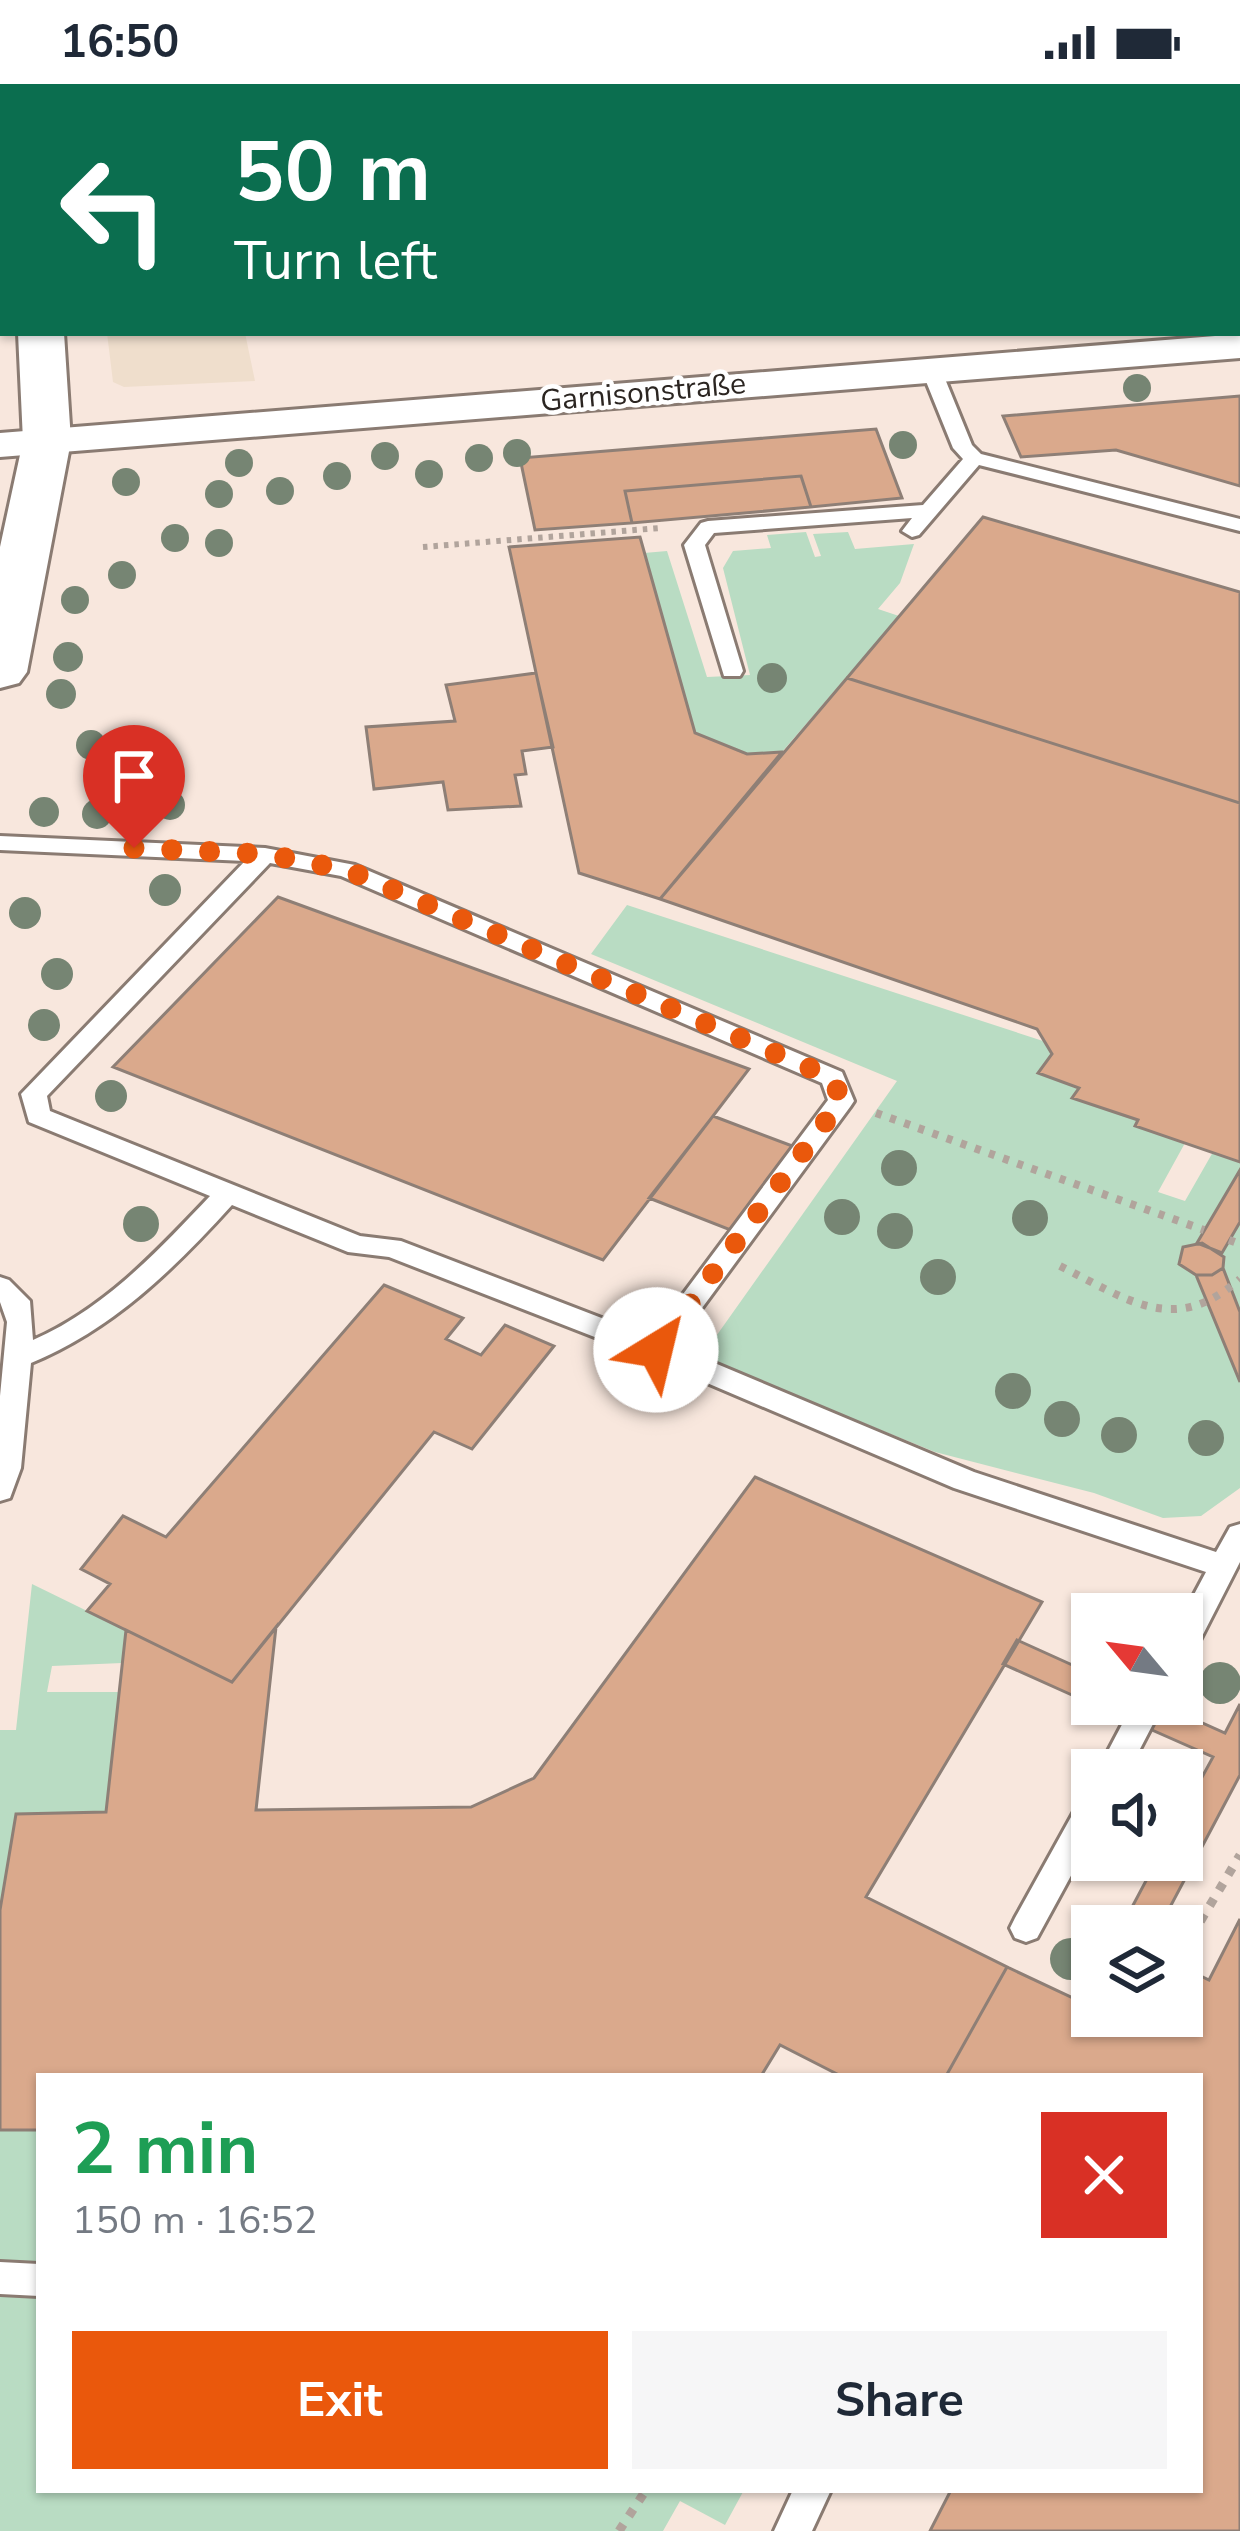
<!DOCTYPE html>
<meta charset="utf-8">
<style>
body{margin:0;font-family:"Nunito Sans",sans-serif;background:#f6f6f7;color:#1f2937;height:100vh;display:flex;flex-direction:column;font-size:45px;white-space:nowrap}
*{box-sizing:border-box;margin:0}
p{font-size:39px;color:#747a83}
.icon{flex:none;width:66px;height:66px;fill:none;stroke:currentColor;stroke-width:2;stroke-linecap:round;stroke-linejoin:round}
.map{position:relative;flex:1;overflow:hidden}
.side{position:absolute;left:36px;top:1989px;width:1167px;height:420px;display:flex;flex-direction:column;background:#fff;border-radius:0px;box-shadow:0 3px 9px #0004}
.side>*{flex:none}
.banner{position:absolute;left:0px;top:0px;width:1242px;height:252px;box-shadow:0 3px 9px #0004;background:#0b6e4f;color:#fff;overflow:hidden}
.needle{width:78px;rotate:299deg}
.controls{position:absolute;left:1071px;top:1509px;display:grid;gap:24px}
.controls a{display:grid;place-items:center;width:132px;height:132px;border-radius:0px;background:#fff;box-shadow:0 3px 9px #0004;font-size:60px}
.pin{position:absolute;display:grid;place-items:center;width:102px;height:102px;color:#fff;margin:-123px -51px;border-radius:50% 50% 50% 0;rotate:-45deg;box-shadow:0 0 12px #0007}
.pin .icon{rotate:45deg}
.me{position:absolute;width:132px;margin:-66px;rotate:36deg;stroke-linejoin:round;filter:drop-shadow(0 0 9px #0008)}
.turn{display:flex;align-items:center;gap:42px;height:252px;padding:0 36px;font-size:54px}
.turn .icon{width:156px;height:156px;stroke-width:2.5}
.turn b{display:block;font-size:84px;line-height:102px}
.round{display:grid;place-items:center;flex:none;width:126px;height:126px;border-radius:0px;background:#f6f6f7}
.summary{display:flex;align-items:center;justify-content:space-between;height:204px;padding:0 36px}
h1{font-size:72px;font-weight:700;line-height:90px;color:#1e9e55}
.cta{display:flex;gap:24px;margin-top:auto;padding:24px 36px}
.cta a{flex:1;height:138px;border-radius:0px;background:#ea580c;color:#fff;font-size:48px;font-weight:700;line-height:138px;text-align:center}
.cta a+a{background:#f6f6f7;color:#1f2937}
.status{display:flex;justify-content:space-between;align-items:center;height:84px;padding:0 60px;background:#fff;direction:ltr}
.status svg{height:33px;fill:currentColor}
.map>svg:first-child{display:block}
.commercial{fill:#efdecc}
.green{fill:#b9dcc3}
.building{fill:#daa98c;stroke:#8e7f76;stroke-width:3}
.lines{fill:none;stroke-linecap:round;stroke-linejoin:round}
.service-casing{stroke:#8a7b72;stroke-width:6}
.minor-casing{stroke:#8a7b72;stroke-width:6}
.tertiary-casing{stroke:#8a7b72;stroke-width:6}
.path-far2{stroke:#b1a49c;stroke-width:6;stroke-dasharray:4.5 6;stroke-linecap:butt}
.path-far1{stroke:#b1a49c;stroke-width:8;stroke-dasharray:6 9;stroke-linecap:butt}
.path{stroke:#b1a49c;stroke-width:9;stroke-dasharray:8 10;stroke-linecap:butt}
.service{fill:#fff;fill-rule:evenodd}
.minor{fill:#fff;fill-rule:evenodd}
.tertiary{fill:#fff;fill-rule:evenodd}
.tree{fill:#768573}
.route{stroke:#ea580c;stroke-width:21;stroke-dasharray:0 37.8}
.labels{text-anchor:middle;stroke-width:9;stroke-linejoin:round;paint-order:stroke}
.far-street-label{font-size:30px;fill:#2b2521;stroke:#fff}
</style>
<div class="status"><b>16:50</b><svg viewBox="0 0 49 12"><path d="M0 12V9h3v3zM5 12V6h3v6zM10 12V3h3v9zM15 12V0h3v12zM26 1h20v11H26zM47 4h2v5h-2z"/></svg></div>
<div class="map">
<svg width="1240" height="2447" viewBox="0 0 1240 2447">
<rect width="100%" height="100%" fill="#f8e7dd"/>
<!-- commercial -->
<path class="commercial" d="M83,0H689L696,3H84Z
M107,249H245L255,297L124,303L113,298Z"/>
<!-- green -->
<path class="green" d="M806,448L815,473L821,472L813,450L848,448L855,465L914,460L900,499L878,525L899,532L782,668L747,670L695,649L644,469L667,467L707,593L750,591L723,484L733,467L771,464L767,451Z
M627,821L1043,957L1052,970L1039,990L1079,1004L1073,1014L1138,1036L1136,1042L1185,1059L1158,1108L1185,1117L1213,1068L1240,1078V1404L1201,1432L1163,1434L1094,1409L935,1368L708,1276L707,1265L897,997L591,870Z
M32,1500L126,1546L122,1579L52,1582L47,1608H119L106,1728L0,1826V1646H16Z
M0,2046H39V2406H744L725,2441L680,2417L663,2447H0Z"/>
<!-- building -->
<path class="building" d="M166,0H290V3H166Z
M1088,0H1215L1217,3H1089Z
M1240,312V402L1116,366L1021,373L1003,332Z
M876,345L902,414L811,423L801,392L625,407L632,439L535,446L520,374Z
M801,392L811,423L632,439L625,407Z
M983,433L1240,508V719L847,594Z
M640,453L695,649L747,670L782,668L660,815L579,789L509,463Z
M536,589L553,663L522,667L526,690L515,691L521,722L448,726L443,698L374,705L366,643L455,637L446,601Z
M847,594L1240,719V1078L1135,1042L1138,1036L1072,1014L1079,1004L1038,989L1052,970L1037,945L660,815Z
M278,813L749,985L603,1176L113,983Z
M713,1032L795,1063L733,1147L649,1114Z
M1240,1086V1138L1222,1169L1197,1159Z
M1202,1159L1224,1173L1223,1184L1212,1191H1196L1179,1180L1183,1163Z
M1223,1184L1240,1228V1298L1196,1191H1212Z
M384,1201L463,1234L446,1255L481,1271L505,1241L554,1262L472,1365L434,1348L232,1598L87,1527L110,1500L81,1485L123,1432L166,1453Z
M755,1393L1042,1518L866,1813L1007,1883L946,1992H841L780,1961L761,1992H39V2046H0V1826L16,1730L106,1728L126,1546L232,1598L276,1543L256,1726L471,1723L534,1694Z
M1017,1556L1092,1590V1620L1003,1580Z
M1093,1620H1160L1225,1649L1240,1620V1691L1160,1842H1122L1157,1776H1182V1730L1213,1673Z
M1240,1835V2447H930L951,2406H1200V1992H946L1007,1883L1092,1923V1932H1111L1147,1948L1156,1932H1182V1883L1209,1896Z"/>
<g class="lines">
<!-- service casing -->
<g class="service-casing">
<path id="service" d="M931,279L941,285L972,361L981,370L1240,435V447L979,381L919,451L912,453L902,447L912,434L714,449L705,461L743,587L740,592H724L684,461L701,439L708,437L923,421L963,375L953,364L921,285Z
M0,752L265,764L355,781L842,988L854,1017L850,1023L674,1262L974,1388L1216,1468L1230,1443L1240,1440V1478L1193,1570L1182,1574V1533L1206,1488L954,1404L646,1273L389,1173L348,1168L232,1121C173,1186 113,1245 31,1279L21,1384L10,1414L0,1417V1312L7,1238L0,1218V1193L9,1196L30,1217L33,1256C104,1225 158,1167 210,1112L29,1038L21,1010L245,777L0,766ZM270,779L341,792L822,999L828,1016L651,1253L401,1157L360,1152L50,1027L47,1012Z
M1138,1628L1149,1631L1153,1640L1129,1686H1098L1127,1631Z
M1092,1711V1753L1037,1854L1026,1858L1015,1854L1010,1844L1015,1834L1081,1715Z
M0,2178L39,2180V2212L0,2210Z
M793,2406H831L812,2447H774Z"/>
</g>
<!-- minor casing -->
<g class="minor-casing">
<path id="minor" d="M1240,250V274L0,373V349Z"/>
</g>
<!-- tertiary casing -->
<g class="tertiary-casing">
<path id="tertiary" d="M7,0H49V3H7Z
M18,249H64L71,357L27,588L19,599L0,604V463L23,357Z"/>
</g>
<!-- path-far2 -->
<path class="path-far2" d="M423,463L660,444"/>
<!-- path-far1 -->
<path class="path-far1" d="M876,1029L1204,1146
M1229,1156L1240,1160
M1060,1182C1127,1215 1174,1253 1240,1195"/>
<!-- path -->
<path class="path" d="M1064,1862L1092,1875
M1182,1868L1240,1771
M619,2447L646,2406"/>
<!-- service -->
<use href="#service" class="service"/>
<!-- minor -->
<use href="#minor" class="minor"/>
<!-- tertiary -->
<use href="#tertiary" class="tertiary"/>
</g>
<!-- trees -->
<g class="tree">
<circle cx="1137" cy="304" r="14"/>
<circle cx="903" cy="361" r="14"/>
<circle cx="517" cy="369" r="14"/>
<circle cx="385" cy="372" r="14"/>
<circle cx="479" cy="374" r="14"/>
<circle cx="239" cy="379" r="14"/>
<circle cx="429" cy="390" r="14"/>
<circle cx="337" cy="392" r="14"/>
<circle cx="126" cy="398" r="14"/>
<circle cx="280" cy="407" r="14"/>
<circle cx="219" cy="410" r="14"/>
<circle cx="175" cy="454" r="14"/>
<circle cx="219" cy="459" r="14"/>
<circle cx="122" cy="491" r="14"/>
<circle cx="75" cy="516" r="14"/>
<circle cx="68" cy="573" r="15"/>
<circle cx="772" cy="594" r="15"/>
<circle cx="61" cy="610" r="15"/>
<circle cx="91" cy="661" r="15"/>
<circle cx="170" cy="721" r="15"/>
<circle cx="44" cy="728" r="15"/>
<circle cx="97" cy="730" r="15"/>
<circle cx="165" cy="806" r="16"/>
<circle cx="25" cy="829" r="16"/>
<circle cx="57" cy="890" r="16"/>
<circle cx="44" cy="941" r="16"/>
<circle cx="111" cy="1012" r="16"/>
<circle cx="899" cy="1084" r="18"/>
<circle cx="842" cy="1133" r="18"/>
<circle cx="1030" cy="1134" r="18"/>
<circle cx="141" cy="1140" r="18"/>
<circle cx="895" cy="1147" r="18"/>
<circle cx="938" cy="1193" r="18"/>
<circle cx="1013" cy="1307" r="18"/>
<circle cx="1062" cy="1335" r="18"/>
<circle cx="1119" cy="1351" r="18"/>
<circle cx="1206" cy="1354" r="18"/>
<circle cx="1220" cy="1599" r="21"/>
<circle cx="1071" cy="1875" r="21"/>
</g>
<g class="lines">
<!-- route -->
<path class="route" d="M134,764L265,770L347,786L833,994L841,1017L656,1266"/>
</g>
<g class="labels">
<!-- far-street labels -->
<g class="far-street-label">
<text transform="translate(643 308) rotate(-5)" y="10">Garnisonstraße</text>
</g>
</g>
</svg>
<div class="controls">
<a><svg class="needle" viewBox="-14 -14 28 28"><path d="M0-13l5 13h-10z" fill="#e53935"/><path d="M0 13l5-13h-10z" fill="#747a83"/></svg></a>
<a><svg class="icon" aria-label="sound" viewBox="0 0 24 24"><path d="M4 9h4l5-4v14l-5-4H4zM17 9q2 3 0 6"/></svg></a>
<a><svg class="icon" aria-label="layers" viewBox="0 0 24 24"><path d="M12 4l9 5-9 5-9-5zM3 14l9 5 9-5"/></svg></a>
</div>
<div class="pin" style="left:134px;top:764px;background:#d93025"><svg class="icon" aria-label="arrive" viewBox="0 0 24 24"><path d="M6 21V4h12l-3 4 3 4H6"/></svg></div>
<svg class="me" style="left:656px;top:1266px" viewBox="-20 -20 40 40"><circle r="19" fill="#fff"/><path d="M0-13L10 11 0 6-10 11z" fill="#ea580c"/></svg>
<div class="banner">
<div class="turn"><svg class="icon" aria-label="left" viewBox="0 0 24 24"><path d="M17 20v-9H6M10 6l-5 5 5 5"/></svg><div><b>50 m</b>Turn left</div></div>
</div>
<section class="side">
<div class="summary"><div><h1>2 min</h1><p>150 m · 16:52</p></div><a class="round" style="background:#d93025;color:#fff"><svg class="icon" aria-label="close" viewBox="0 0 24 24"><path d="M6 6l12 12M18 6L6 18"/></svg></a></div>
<div class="cta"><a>Exit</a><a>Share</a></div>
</section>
</div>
